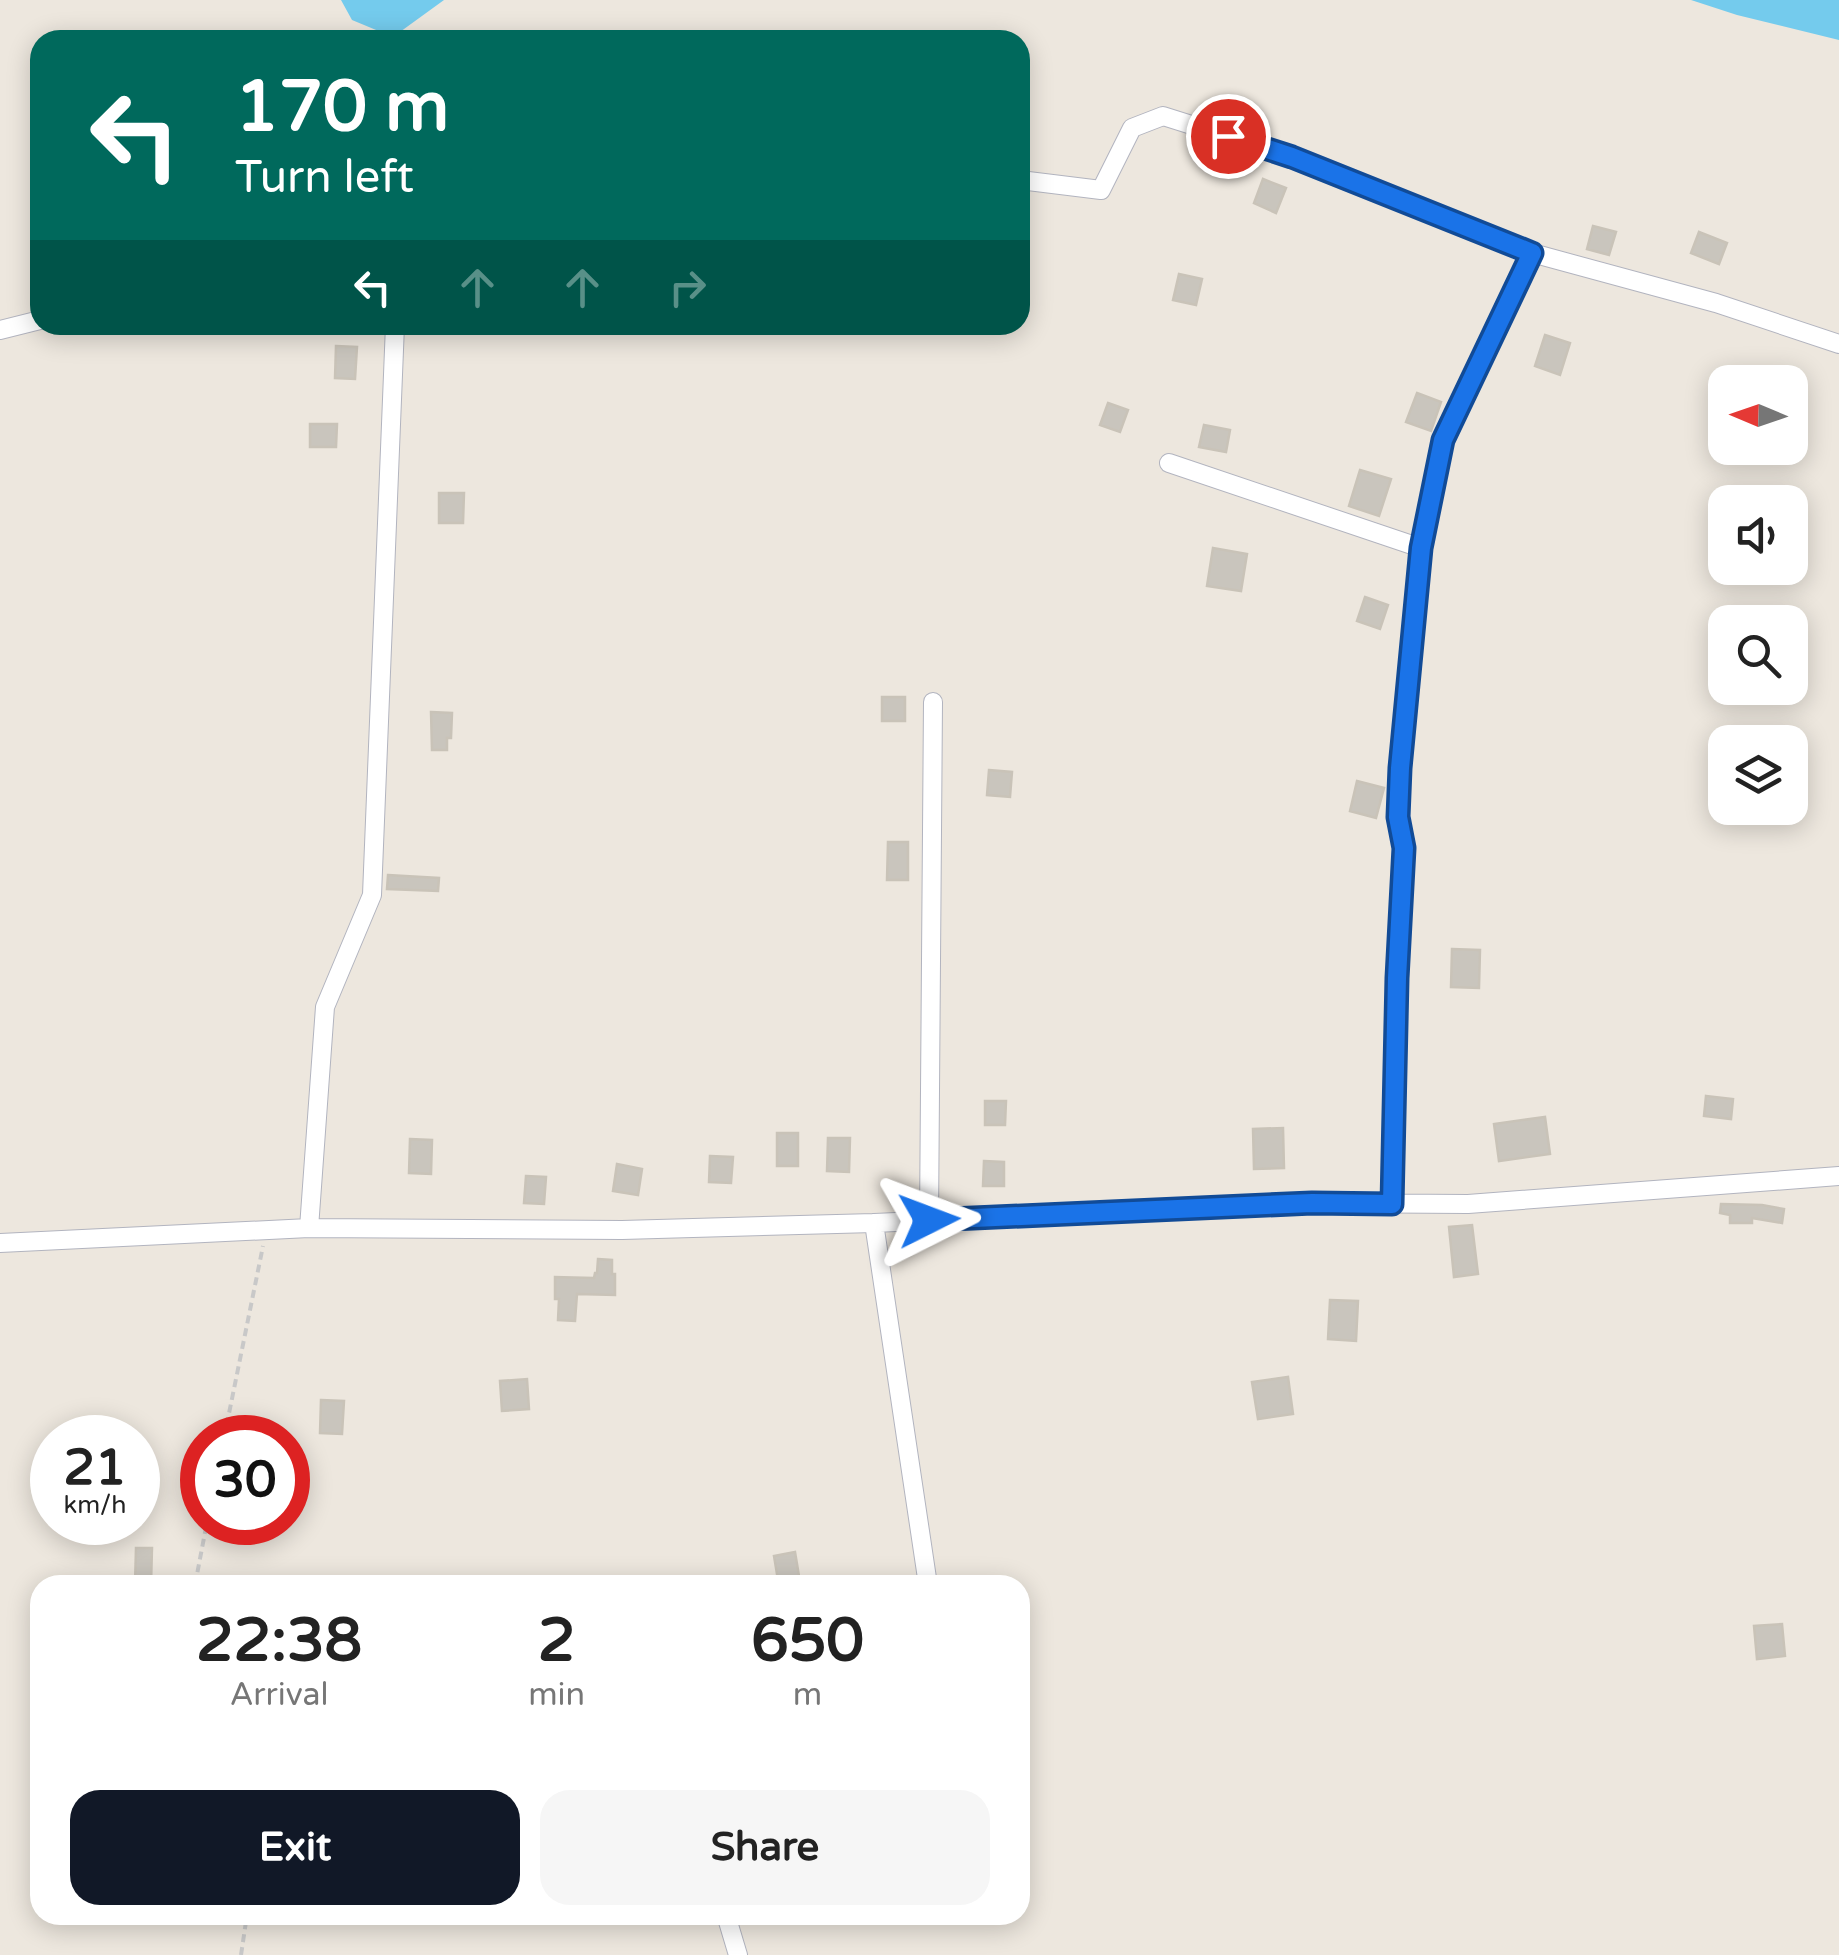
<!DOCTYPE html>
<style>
body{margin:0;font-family:"Varela Round",sans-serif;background:#f6f6f6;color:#222;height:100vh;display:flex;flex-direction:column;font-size:38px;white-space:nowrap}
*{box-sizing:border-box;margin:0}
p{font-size:32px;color:#767676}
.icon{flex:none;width:55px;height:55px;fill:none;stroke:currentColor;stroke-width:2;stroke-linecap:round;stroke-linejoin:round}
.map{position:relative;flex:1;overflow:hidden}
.panel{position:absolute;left:30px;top:1575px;width:1000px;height:350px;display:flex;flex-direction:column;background:#fff;border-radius:30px;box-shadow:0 5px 25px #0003}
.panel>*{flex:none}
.hud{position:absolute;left:30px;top:30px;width:1000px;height:305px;border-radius:30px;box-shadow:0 5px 25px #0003;background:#00695c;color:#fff;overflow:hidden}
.needle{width:65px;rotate:272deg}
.controls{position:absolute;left:1708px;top:365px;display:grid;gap:20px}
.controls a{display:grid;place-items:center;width:100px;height:100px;border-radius:20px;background:#fff;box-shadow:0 5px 25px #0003;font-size:50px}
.speed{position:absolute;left:30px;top:1415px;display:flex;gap:20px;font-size:50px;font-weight:700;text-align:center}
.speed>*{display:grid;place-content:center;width:130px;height:130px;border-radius:50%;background:#fff;box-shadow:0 5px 25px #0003;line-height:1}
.speed small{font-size:25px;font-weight:400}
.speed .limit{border:15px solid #d22;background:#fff;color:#111}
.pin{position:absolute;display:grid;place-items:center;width:85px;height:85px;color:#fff;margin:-42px;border:5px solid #fff;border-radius:50%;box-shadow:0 2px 10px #0007}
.me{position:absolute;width:110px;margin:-55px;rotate:87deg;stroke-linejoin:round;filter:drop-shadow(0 0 8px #0008)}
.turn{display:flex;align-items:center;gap:35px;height:210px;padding:0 40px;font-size:45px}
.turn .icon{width:130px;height:130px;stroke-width:2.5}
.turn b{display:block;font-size:70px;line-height:85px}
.lanes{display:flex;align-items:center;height:95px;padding:0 40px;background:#0003;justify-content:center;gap:50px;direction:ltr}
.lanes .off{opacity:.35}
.eta{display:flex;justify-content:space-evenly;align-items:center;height:170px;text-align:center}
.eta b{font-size:60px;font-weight:700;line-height:70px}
.cta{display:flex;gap:20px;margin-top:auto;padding:20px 40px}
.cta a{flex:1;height:115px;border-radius:30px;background:#111827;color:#fff;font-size:40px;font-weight:700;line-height:115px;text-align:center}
.cta a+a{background:#f6f6f6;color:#222}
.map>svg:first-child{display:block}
.water{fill:#74cbed}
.building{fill:#c9c5bd;stroke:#c9c3b8;stroke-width:2.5}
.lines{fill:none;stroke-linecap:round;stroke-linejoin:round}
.street-casing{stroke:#b2b4bf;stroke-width:20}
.path{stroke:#c8c8c8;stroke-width:4;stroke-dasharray:8 5;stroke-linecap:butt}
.street{stroke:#fff;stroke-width:18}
.route-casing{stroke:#114b97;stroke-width:25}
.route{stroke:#1a73e8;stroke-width:18}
</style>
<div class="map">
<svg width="1839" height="1955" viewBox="0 0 1839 1955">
<rect width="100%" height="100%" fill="#ede7de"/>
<!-- water -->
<path class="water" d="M341,0H444L393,37L352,20Z
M1691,0H1839V40L1737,15Z"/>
<!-- building -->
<path class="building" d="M1263,179L1286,188L1276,213L1254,203Z
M1593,226L1616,232L1609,255L1587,249Z
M1699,232L1727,243L1719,264L1691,253Z
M1179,274L1202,279L1196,305L1173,300Z
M1545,335L1570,343L1560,375L1535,366Z
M336,346L357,347L355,379L335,378Z
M1417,393L1441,402L1431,431L1406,422Z
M1108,403L1128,410L1120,432L1100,425Z
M310,424H337L336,447H310Z
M1204,425L1230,430L1226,452L1199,447Z
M1360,470L1391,479L1379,516L1349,506Z
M439,493H464L463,523H439Z
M1213,548L1247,554L1241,591L1207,586Z
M1365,597L1388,605L1380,629L1357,621Z
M882,697H905V721H882Z
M431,712L452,713L451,738H447V750H432Z
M989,770L1012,772L1010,797L987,795Z
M1357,781L1384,788L1376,818L1350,811Z
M888,842H908V880H887Z
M388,875L439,878L438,891L387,889Z
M1452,949L1480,950L1479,988L1451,987Z
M1706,1096L1733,1099L1731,1119L1704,1116Z
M985,1101H1006L1005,1125H985Z
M1545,1117L1550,1154L1499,1161L1494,1124Z
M1283,1128L1284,1168L1254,1169L1253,1129Z
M777,1133H798V1166H777Z
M828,1138H850L849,1172L827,1171Z
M410,1139L432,1140L431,1174L409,1173Z
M710,1156L733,1157L731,1183L709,1182Z
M984,1161L1004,1162V1186H983Z
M617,1164L642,1169L638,1195L613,1191Z
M526,1176L546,1177L544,1204L524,1203Z
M1721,1204L1762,1205L1784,1209L1782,1223L1752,1218V1223H1730V1215L1720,1213Z
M1472,1225L1478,1274L1454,1277L1449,1227Z
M598,1259L612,1260V1274H615V1295L577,1294L575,1321L558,1320L559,1299H555V1277L594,1278L595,1273H597Z
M1330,1300L1358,1301L1356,1341L1328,1339Z
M1288,1377L1293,1414L1258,1419L1252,1382Z
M527,1379L529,1409L502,1411L500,1381Z
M321,1400L344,1401L342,1434L320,1433Z
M136,1548H152L151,1585H135Z
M795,1552L799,1576L778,1580L774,1556Z
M1782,1624L1785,1656L1757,1659L1754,1626Z"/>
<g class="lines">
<!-- street casing -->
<g class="street-casing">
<path id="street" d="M1020,180L1101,190L1132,128L1163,116L1293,157L1532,253L1716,303L1839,344
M0,330L40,320
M1169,463L1421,548
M1392,1204L1397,979L1404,848L1398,817L1400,768L1421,548L1443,440L1532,253
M929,1220L933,702
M874,1223L928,1585
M309,1228L325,1007L372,895L395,325
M0,1243L309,1228L622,1230L874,1223L1311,1203L1468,1204L1839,1176
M726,1915L738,1955"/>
</g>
<!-- path -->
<path class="path" d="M224,1438L263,1246
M195,1585L207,1522
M241,1955L247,1915"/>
<!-- street -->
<use href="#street" class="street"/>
</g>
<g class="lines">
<!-- route casing -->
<g class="route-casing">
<path id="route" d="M929,1220L1312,1203L1392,1204L1397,978L1404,848L1398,817L1400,768L1421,548L1443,440L1532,253L1292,157L1228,136"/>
</g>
<!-- route -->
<use href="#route" class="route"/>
</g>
</svg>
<div class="controls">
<a><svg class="needle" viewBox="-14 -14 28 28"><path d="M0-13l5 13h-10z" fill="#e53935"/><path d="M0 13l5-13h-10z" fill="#767676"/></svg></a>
<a><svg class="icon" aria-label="sound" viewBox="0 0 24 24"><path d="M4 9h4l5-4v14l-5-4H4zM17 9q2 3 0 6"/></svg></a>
<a><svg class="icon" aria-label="search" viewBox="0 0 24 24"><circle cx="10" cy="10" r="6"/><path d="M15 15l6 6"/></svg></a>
<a><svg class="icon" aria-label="layers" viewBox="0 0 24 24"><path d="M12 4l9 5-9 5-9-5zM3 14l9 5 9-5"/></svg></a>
</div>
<div class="speed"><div>21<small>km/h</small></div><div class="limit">30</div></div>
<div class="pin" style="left:1228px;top:136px;background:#d93025"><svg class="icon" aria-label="arrive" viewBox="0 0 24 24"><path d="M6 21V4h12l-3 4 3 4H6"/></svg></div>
<svg class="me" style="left:929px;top:1220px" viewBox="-20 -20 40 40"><path d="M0-17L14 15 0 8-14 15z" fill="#1a73e8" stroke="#fff" stroke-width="4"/></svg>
<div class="hud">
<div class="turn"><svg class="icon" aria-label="left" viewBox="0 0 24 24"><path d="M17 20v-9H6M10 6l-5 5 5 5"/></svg><div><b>170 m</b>Turn left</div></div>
<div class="lanes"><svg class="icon" aria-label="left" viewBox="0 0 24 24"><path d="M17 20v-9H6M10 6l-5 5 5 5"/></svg><svg class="icon off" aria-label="ahead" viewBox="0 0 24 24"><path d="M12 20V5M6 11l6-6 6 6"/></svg><svg class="icon off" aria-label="ahead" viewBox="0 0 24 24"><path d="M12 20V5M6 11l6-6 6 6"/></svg><svg class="icon off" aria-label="right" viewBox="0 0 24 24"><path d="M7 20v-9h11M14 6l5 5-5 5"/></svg></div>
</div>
<section class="panel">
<div class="eta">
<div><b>22:38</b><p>Arrival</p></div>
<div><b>2</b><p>min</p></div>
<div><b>650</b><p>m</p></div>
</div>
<div class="cta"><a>Exit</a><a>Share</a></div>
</section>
</div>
